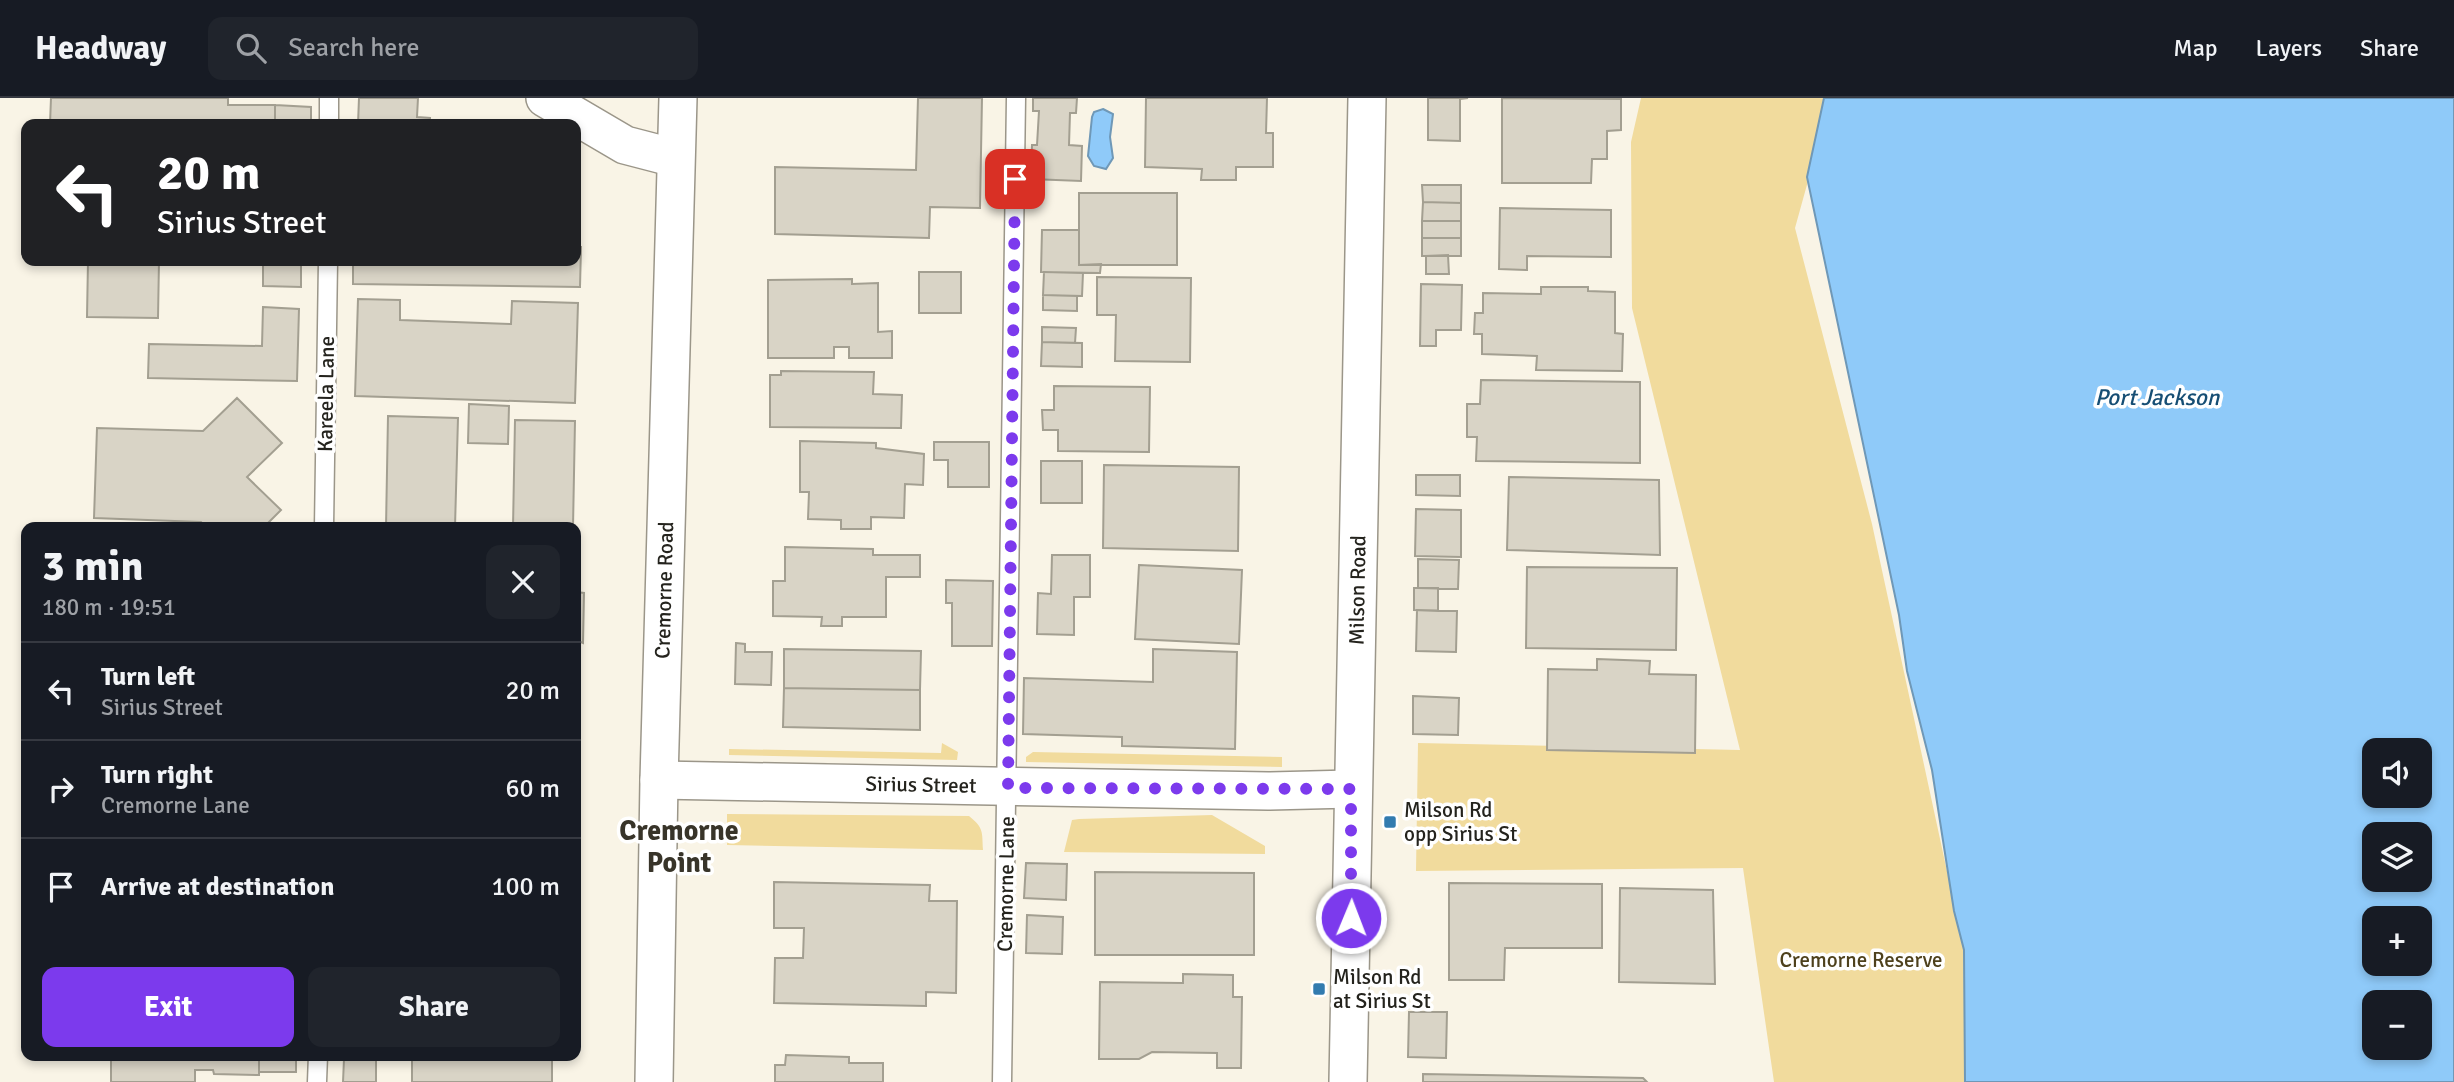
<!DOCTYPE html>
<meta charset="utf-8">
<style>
body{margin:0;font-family:Signika,sans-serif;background:#20242c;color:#f1f3f6;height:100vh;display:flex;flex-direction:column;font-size:26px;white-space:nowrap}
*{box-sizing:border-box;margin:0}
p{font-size:23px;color:#9ea1a6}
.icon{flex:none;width:38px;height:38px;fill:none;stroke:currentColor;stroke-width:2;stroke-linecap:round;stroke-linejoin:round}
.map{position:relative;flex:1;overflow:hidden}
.details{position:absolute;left:21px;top:424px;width:560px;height:539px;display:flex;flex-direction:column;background:#171b24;border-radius:14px;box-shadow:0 4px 10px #0003}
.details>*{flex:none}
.banner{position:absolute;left:21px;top:21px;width:560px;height:147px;border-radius:14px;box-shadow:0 4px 10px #0003;background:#202124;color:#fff;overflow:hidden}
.fabs{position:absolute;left:2362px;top:640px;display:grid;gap:14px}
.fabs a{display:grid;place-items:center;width:70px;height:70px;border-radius:14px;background:#171b24;box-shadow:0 4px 10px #0003;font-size:35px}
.pin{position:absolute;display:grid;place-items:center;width:60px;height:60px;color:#fff;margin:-30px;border-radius:14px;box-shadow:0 4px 10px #0006}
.me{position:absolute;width:77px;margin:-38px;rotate:1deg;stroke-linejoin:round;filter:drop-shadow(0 0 5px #0008)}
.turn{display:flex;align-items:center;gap:24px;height:147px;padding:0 21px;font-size:32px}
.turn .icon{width:91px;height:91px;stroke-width:2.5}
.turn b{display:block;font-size:49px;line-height:60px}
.round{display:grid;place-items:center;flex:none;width:74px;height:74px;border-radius:14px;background:#20242c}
.overview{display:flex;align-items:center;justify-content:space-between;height:119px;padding:0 21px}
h1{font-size:42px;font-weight:800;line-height:52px}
.button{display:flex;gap:14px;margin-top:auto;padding:14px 21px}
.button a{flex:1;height:80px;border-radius:14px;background:#7c3aed;color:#fff;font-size:28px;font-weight:800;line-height:80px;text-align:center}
.button a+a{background:#20242c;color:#f1f3f6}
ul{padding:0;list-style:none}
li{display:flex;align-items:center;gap:21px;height:98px;padding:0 21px;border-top:2px solid #363941}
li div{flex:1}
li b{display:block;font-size:26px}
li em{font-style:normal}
header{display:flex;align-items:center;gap:42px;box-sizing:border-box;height:98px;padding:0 35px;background:#171b24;border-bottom:2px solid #363941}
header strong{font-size:33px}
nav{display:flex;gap:38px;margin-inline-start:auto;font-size:24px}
.search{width:490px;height:63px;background:#20242c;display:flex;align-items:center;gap:18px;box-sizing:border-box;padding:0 24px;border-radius:14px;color:#9ea1a6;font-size:26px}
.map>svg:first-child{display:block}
.green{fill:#f1db9d}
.water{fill:#8fcaf9;stroke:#6f98b7;stroke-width:2;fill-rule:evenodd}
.building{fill:#d9d4c6;stroke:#a39f91;stroke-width:2}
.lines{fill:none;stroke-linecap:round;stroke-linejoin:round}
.lane-casing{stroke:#9b9689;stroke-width:21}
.street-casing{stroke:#9b9689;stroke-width:40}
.lane{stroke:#fff;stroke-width:18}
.street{stroke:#fff;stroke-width:37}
.route{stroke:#7c3aed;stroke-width:12;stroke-dasharray:0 21.6}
.poi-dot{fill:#327baf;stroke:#fff;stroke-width:2.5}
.labels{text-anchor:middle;stroke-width:7;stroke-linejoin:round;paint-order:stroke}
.street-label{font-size:21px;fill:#24231d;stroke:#fff}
.poi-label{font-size:21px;fill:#24231d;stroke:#fff;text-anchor:start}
.park-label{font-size:21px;fill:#4e411c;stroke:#fff}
.water-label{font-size:23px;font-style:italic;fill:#164e74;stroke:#fff}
.district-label{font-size:28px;font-weight:bold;fill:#383429;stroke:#fff}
</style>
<header>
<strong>Headway</strong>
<div class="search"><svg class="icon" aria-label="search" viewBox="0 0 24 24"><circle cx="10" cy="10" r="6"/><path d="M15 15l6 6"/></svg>Search here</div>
<nav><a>Map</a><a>Layers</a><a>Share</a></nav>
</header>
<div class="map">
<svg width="2454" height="984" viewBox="0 0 2454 984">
<rect width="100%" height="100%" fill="#f9f4e6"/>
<!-- green -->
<path class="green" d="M1641,0H1831L1795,130L1872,426L1964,852L1965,984H1774L1743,770L1416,773L1418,645L1740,652L1632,210L1631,44Z
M942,645L958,654L957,662L729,657V651L941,655Z
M1033,654L1282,659V669L1026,664V659Z
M727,716L969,718C984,730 982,734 983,752L727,747Z
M1212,717L1265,748V756L1064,754L1072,722L1079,721Z"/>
<!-- water -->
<path class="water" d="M1824,0H2454V984H1965L1964,852L1954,813L1932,672L1907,573L1899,517L1807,79ZM2375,653H2420V698H2375ZM2375,737H2420V782H2375ZM2375,821H2420V866H2375ZM2375,905H2420V950H2375Z
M1103,11L1113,16L1110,39L1113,60L1106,71L1094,68L1088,58L1092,19L1094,14Z"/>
<!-- building -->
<path class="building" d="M51,0H228V7H275V26H50Z
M359,0H418L417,19L430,20V26H358Z
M918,0H982L980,110L930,109L929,140L775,136V69L916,72Z
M1033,0H1077L1076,15H1070L1069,47L1082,48L1081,83L1031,81L1032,47H1037L1039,13H1033Z
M1146,0H1267L1266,35H1273V69H1236V82H1201L1202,71L1145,69Z
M1428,0H1468L1460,1V43L1428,42Z
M1502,0L1621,1V32L1607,33V61H1592L1591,85H1502Z
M275,7L311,9V26H275Z
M1422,87H1461V105L1423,104Z
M1079,95H1177V167H1079Z
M1423,104L1461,105V123H1422Z
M1500,110L1611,112V159L1527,158V172L1499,171Z
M1422,123H1461V140H1422Z
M1042,132H1079V167L1101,166L1100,175L1041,174Z
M1422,140H1461V158H1422Z
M576,149H581L580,189L353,186V163H576Z
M1448,157L1449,176H1426V158Z
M88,163H159L158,220L87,219Z
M263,163H301V189L263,188Z
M919,174H961V215H919Z
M1044,174L1083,175L1082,198L1043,197Z
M1097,179L1191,180L1190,264L1115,263L1116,217H1097Z
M852,181V186L878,185V234L892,233V260H849V249H834V260H768V182Z
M1421,186L1462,187L1461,232H1436V248H1420Z
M1541,189H1588V193L1615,194V235L1623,236L1622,273L1536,272L1537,258L1482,256V236H1474L1475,215H1483V195L1541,196Z
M1043,197L1077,198V213L1043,212Z
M358,201L400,202V222L511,226L512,203L578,205L575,305L355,298Z
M263,209L299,211L297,283L148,280L149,246L262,248Z
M1042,229L1076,230L1075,245L1042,244Z
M1042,244L1082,245V269L1041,268Z
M781,273L874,274L873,296L902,297L901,330L770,329V277H781Z
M1481,282L1640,284V365L1476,363L1477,339H1467V306H1480Z
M1054,288L1150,289L1149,354L1058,353V332H1043L1042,312H1054Z
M237,300L282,345L247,379L281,412L264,429H206L201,424L94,420L97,330L203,333Z
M469,306L509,308L508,346L468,345Z
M388,318L458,320L455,429H386Z
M515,322L575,323L573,429H513Z
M800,343L876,345V350L924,356L923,387L905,386L904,420L871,419V431H841V422L808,421L809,394H800Z
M934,344H989V389H948V362H934Z
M1041,363H1082V405H1041Z
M1104,367L1239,369L1238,453L1103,450Z
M1416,377H1460V398L1416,397Z
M1509,379L1659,382L1660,457L1507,452Z
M1416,411L1461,412V459L1415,458Z
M785,449L873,451V457H920V479H886V519H842V528H821L822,519L773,518V483H785Z
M1052,457H1090V499H1074V537L1037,536L1038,495L1051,496Z
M1418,461L1459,462L1458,491L1418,490Z
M1139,467L1242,472L1239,546L1135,541Z
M1527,469L1677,470L1676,552L1526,550Z
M946,482L993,483L992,548H952V505H946Z
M1414,490H1438V513L1414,512Z
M576,494L584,495L583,545L576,542Z
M1417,512L1457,513L1456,554L1416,553Z
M736,545L745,546V554H772L771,587L735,586Z
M784,551L921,553L920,592L784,590Z
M1153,551L1237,554L1235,651L1122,648V639L1023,636L1024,580L1153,584Z
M1597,561L1650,563L1649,576L1696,577L1695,655L1547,652L1548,571L1597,572Z
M784,590L920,592V632L783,629Z
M1413,598L1459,600L1458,637L1413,636Z
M1026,765L1067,766L1066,802L1024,800Z
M1095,774L1254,775V857H1095Z
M774,784L930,787L929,803H957L956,895L926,894V908L774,905L775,860H803L804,830H774Z
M1449,785L1602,786V850H1505L1504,882H1449Z
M1620,790L1713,792L1715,886L1619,884Z
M1027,817L1063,819L1062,856L1026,855Z
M1183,876L1233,877V899H1242L1241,970H1217V955L1152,954L1139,961H1099L1100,884L1183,885Z
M1409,914H1447L1446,960L1408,959Z
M111,957H259V977L214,976L213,972H195V984H111Z
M259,957H296V974H259Z
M412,957H552V984H412Z
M786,957L849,959V965H883V984H775V967H785Z
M344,961L376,962V984H343Z
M1423,976L1643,980L1647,984H1423Z"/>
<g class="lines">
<!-- lane casing -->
<g class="lane-casing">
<path id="lane" d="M329,26V0
M324,429L328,163
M317,984L318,957
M1002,984L1016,0"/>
</g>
<!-- street casing -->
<g class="street-casing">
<g id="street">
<path d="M545,0L625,47L675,60"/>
<path id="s1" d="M659,682L1268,693L1351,691"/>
<path id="s2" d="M654,984L659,682L678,0"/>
<path id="s3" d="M1348,984L1367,0"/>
</g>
</g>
<!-- lane -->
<use href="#lane" class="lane"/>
<!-- street -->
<use href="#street" class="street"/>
</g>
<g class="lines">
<!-- route -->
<path class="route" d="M1015,81L1008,690L1351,691V820"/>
</g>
<!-- markers -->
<g class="poi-dot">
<rect x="1383" y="717" width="14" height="14" rx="3.5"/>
<rect x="1312" y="884" width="14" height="14" rx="3.5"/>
</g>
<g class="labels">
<!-- street labels -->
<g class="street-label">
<text transform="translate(326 296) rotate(-89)" y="7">Kareela Lane</text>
<text dy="7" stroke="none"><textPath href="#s2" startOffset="492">Cremorne Road</textPath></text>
<text dy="7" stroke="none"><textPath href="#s3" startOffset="492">Milson Road</textPath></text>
<text dy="7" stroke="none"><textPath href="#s1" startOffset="262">Sirius Street</textPath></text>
<text transform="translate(1006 786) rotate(-89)" y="7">Cremorne Lane</text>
</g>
<!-- poi labels -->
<g class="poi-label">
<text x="1404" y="719">Milson Rd<tspan x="1404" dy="24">opp Sirius St</tspan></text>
<text x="1333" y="886">Milson Rd<tspan x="1333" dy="24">at Sirius St</tspan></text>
</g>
<!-- park labels -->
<g class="park-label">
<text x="1861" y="869">Cremorne Reserve</text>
</g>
<!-- water labels -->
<g class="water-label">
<text x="2157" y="307">Port Jackson</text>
</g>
<!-- district labels -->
<g class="district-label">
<text x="679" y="742">Cremorne<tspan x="679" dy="32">Point</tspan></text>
</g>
</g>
</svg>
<div class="fabs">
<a><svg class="icon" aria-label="sound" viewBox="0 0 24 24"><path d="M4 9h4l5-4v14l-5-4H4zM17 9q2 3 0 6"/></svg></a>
<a><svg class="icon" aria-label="layers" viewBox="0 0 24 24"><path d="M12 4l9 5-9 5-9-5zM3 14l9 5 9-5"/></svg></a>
<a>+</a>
<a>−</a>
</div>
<div class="pin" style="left:1015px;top:81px;background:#d93025"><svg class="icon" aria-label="arrive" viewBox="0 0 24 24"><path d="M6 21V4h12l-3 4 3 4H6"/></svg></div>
<svg class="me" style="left:1351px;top:820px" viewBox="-20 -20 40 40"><circle r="17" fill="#7c3aed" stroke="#fff" stroke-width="3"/><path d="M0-11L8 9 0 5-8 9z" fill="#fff"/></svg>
<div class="banner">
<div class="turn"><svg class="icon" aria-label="left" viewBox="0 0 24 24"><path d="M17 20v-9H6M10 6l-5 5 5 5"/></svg><div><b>20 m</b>Sirius Street</div></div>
</div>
<section class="details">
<div class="overview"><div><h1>3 min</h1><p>180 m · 19:51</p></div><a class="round"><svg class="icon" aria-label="close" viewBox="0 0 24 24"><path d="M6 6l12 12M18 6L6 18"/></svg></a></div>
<ul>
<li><svg class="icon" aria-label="left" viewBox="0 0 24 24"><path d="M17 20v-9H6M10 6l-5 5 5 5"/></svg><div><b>Turn left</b><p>Sirius Street</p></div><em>20 m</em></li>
<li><svg class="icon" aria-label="right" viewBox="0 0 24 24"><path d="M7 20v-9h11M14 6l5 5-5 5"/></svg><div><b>Turn right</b><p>Cremorne Lane</p></div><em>60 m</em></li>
<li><svg class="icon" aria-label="arrive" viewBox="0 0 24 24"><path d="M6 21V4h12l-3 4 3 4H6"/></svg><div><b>Arrive at destination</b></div><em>100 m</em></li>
</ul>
<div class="button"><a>Exit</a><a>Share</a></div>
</section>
</div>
